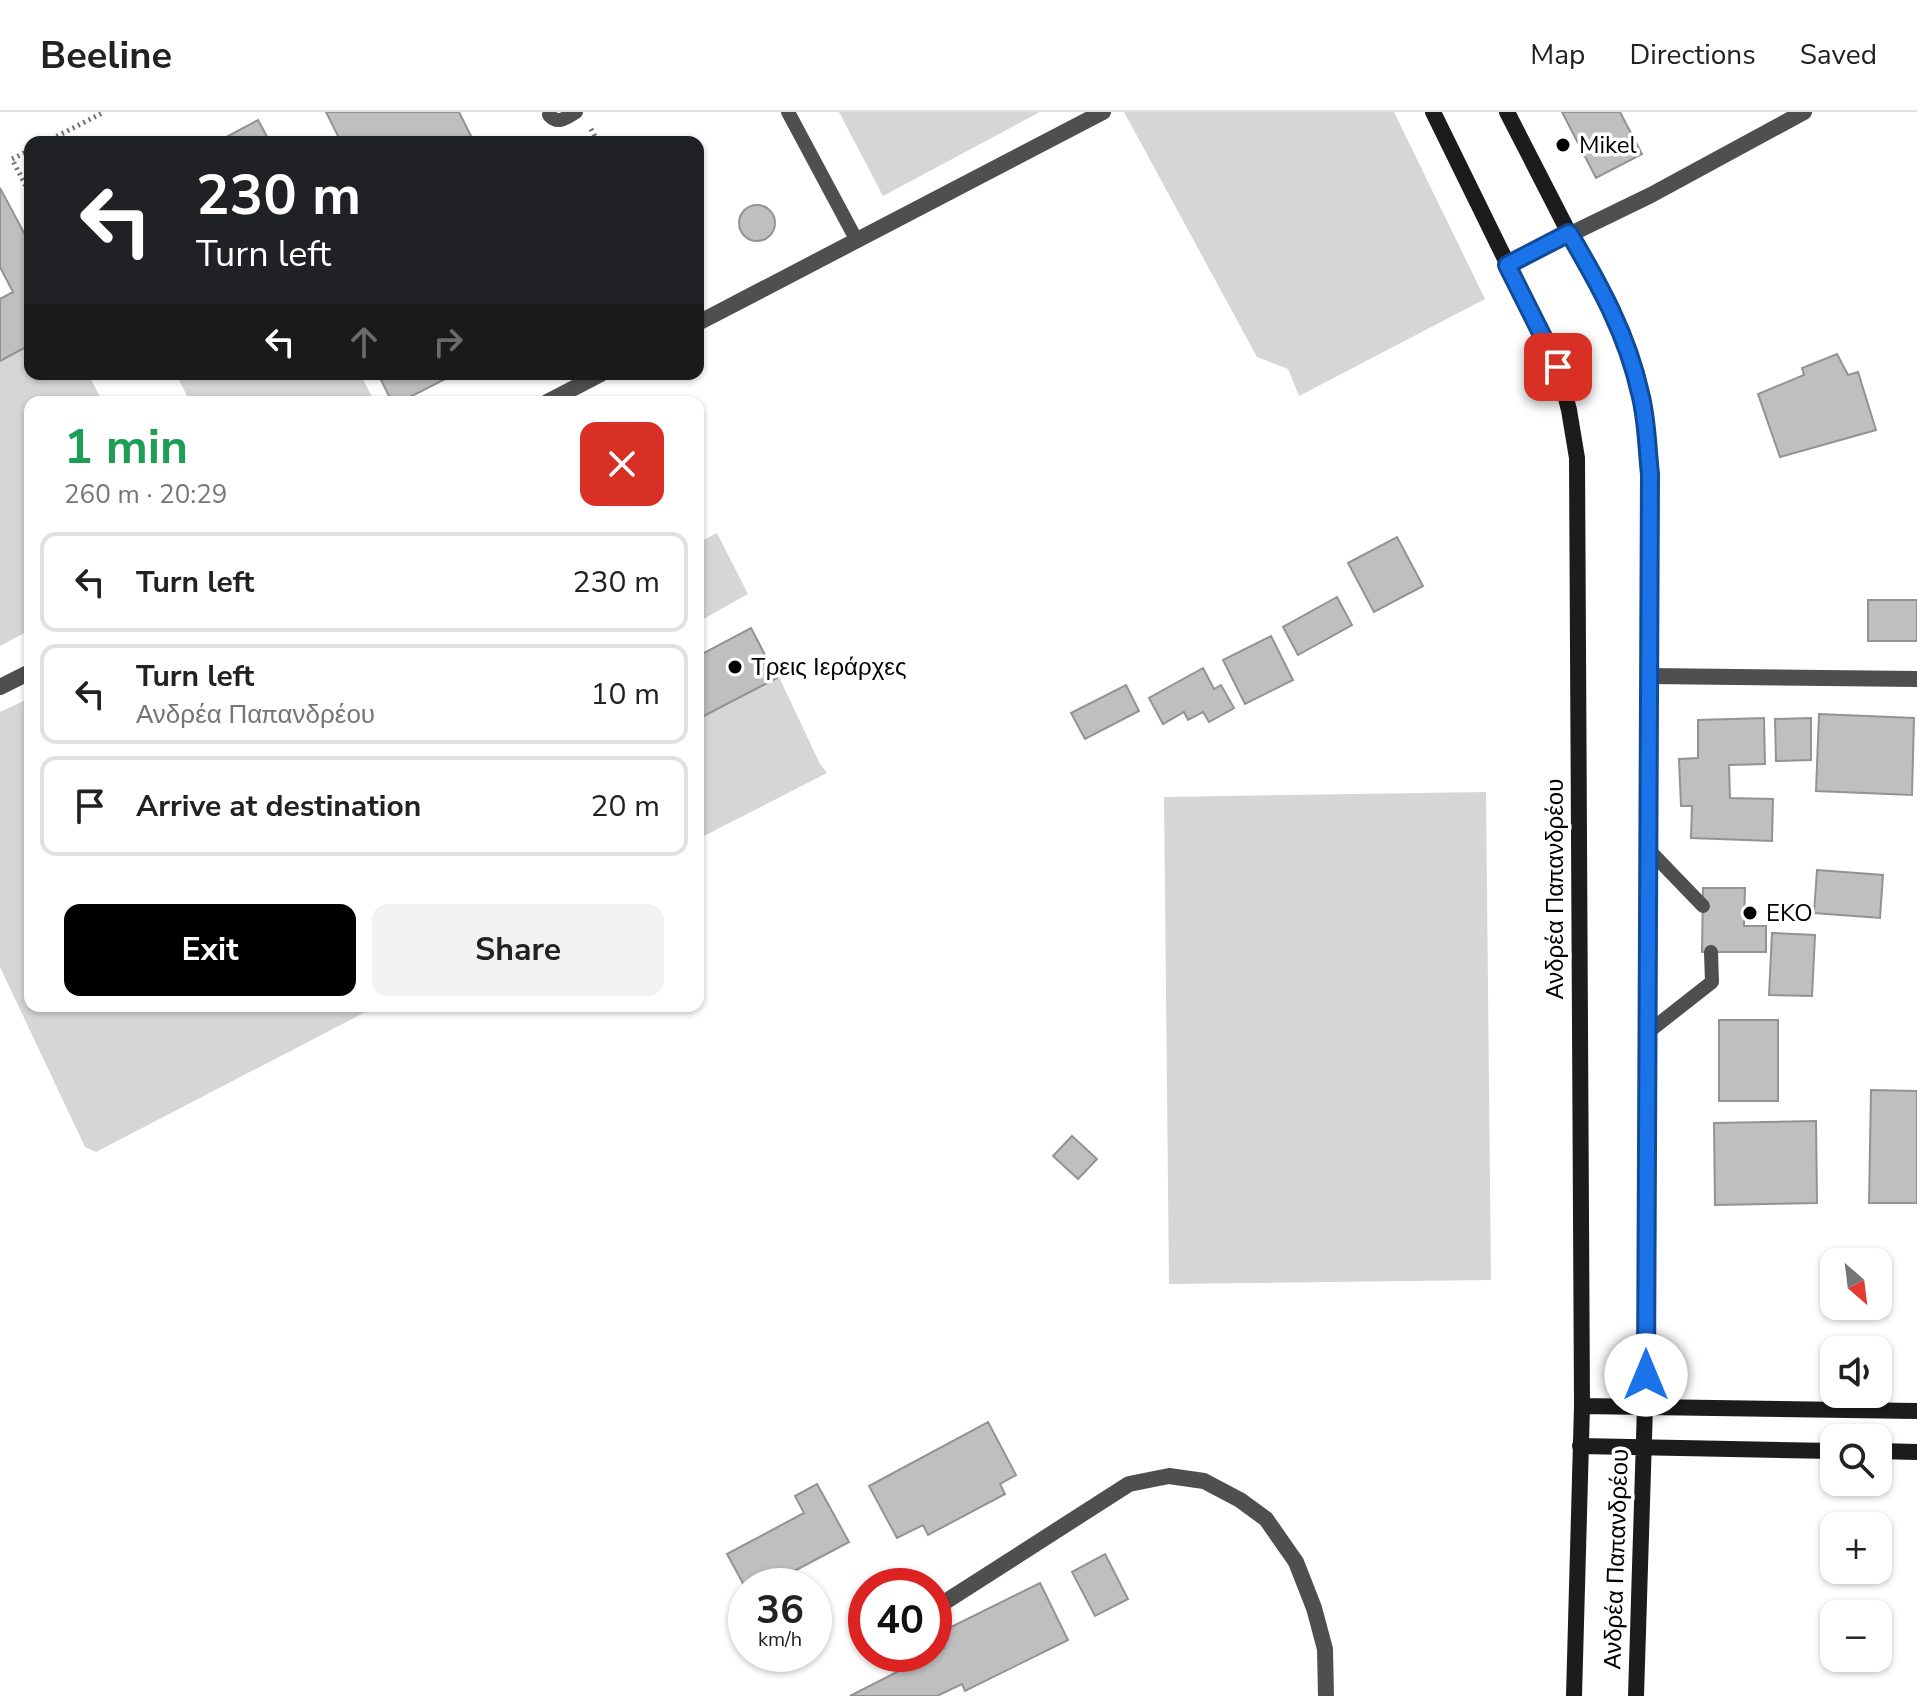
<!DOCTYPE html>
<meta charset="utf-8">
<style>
body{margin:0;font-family:"Nunito Sans",sans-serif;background:#f2f2f2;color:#222;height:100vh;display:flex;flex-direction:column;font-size:30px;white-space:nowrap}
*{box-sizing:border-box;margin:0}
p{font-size:26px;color:#767676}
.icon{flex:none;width:44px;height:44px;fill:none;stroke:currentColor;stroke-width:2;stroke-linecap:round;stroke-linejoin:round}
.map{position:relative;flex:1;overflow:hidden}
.details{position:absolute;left:24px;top:284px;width:680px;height:616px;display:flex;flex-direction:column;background:#fff;border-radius:16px;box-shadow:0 2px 6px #0004}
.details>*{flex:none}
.banner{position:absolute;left:24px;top:24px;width:680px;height:244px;border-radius:16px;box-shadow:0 2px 6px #0004;background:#202124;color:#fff;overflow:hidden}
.needle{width:52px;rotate:152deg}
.fabs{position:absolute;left:1820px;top:1136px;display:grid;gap:16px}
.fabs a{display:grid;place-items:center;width:72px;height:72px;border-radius:16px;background:#fff;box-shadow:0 2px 6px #0004;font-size:40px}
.speed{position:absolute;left:728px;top:1456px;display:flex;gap:16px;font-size:40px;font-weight:700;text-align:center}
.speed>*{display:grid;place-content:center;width:104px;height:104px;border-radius:50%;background:#fff;box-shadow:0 2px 6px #0004;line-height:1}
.speed small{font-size:20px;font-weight:400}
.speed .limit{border:12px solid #d22;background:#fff;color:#111}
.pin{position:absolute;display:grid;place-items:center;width:68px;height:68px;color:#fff;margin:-34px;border-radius:16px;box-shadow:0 4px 12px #0006}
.me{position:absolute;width:88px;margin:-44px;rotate:0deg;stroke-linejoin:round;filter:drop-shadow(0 0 6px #0008)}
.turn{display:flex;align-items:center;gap:28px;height:168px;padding:0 40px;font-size:36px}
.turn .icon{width:104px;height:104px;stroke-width:2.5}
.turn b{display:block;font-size:56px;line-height:68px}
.lanes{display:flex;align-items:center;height:76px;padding:0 40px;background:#0003;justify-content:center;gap:40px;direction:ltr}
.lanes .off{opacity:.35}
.round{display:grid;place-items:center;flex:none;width:84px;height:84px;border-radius:16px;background:#f2f2f2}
.head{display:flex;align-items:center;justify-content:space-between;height:136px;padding:0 40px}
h1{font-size:48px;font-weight:700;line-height:60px;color:#1e9e55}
.action{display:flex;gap:16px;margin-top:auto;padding:16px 40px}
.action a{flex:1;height:92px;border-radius:16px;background:#000;color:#fff;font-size:32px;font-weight:700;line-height:92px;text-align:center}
.action a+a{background:#f2f2f2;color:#222}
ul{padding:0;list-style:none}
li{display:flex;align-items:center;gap:24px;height:100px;margin:0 16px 12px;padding:0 24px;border:4px solid #e0e0e0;border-radius:16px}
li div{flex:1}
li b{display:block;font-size:30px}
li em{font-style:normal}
header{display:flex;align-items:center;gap:48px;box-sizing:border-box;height:112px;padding:0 40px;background:#fff;border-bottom:2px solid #e0e0e0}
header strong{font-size:38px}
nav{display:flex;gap:44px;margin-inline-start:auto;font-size:28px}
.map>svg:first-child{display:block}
.green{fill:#d6d6d6}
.building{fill:#bfbfbf;stroke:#939393;stroke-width:2}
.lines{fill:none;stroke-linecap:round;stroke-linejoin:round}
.path{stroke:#717171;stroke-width:5;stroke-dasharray:2 4;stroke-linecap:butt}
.lane{stroke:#4f4f4f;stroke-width:14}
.street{stroke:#4f4f4f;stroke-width:16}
.secondary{stroke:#1c1c1c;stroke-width:16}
.route-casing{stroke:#114b97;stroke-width:20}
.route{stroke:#1a73e8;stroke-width:14}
.poi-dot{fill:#000;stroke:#fff;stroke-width:3}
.labels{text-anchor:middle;stroke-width:7;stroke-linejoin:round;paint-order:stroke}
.poi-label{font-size:24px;fill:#000;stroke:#fff;text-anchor:start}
.street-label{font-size:24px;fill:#000;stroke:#fff}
</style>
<header>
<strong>Beeline</strong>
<nav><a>Map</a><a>Directions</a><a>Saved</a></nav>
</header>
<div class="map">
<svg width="1917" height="1584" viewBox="0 0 1917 1584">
<rect width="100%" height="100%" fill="#fff"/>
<!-- green -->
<path class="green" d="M839,0H1040L883,84Z
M1124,0H1394L1485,187L1299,284L1288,257L1257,245Z
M30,223V262H88L103,290H30V518L0,534V237Z
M176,262H360L375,290H190Z
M717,421L748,482L698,510V431Z
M779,565L820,652L827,661L698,727V603Z
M30,586V894H377L96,1040L85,1035L0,855V600Z
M1486,680L1491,1168L1169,1172L1164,685Z"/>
<!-- building -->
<path class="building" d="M326,0H459L474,30H341Z
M1562,0H1620L1642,42L1596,66Z
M258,8L270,30H217Z
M0,76L30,132V233L0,249V187L13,180L0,155Z
M739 111a18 18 0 1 1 36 0a18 18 0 1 1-36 0Z
M1837,242L1848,263L1858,260L1876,318L1780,345L1758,282L1804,263L1802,256Z
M378,262H455L400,290H392Z
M1397,425L1423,474L1374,500L1348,451Z
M1337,485L1352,513L1298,543L1283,515Z
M1868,488H1917V529H1868Z
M751,516L777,566L698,607V544Z
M1271,524L1293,568L1245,592L1223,548Z
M1203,556L1214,577L1221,573L1234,596L1209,610L1203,600L1188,608L1184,600L1163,612L1149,586Z
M1126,573L1139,599L1085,627L1071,601Z
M1819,602L1914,606L1912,683L1816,679Z
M1764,606L1765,652L1729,653L1730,686L1773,687L1772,729L1691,726L1692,694H1681L1679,647L1698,646V608Z
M1811,606V648L1776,649L1775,607Z
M1817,758L1883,763L1880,806L1814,801Z
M1703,776H1745L1744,814H1766V840H1702Z
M1772,821L1815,823L1812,884L1769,883Z
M1719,908H1778V989H1719Z
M1871,978L1917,979V1091H1869Z
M1816,1009L1817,1091L1715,1093L1714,1011Z
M1072,1024L1097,1047L1078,1067L1053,1044Z
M988,1310L1016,1363L1000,1372L1005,1382L928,1423L923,1413L897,1426L869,1374Z
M817,1372L849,1430L781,1466L786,1474H746V1477L727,1442L804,1401L795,1384Z
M1105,1442L1128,1487L1095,1504L1072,1460Z
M1040,1471L1068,1528L965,1579L962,1572L937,1584H850L944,1536L937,1522Z"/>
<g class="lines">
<!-- path -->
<path class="path" d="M591,17L598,30
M46,30L104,0
M30,38L12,47L30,82"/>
<!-- lane -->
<path class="lane" d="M788,0L857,129
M549,3C558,13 566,6 576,0
M1648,737L1703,794
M1647,921L1712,870L1711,840"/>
<!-- street -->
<path class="street" d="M1507,153L1651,83L1804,0
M698,211L1103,0
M547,290L601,262
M1649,564L1917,567
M0,575L30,560
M934,1497L1129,1372L1169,1364L1204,1369L1240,1388L1266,1407L1296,1450L1314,1496L1325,1537L1326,1584"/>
<!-- secondary -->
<path class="secondary" d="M1433,0L1558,255L1569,298L1577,346L1582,1294L1574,1584
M1507,0L1569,121L1603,180L1628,236L1641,284L1650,362L1645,1294L1636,1584
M1582,1294L1917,1299
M1580,1334L1834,1339
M1878,1339L1917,1340"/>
</g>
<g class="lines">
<!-- route casing -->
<g class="route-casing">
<path id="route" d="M1558,255L1507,153L1569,121C1599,172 1627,222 1640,281C1647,307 1647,335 1650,362L1646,1263"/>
</g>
<!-- route -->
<use href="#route" class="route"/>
</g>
<!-- markers -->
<g class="poi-dot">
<circle cx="1563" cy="33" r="8"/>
<circle cx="735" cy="555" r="8"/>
<circle cx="1750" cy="801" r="8"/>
</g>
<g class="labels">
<!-- poi labels -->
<g class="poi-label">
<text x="1579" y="41">Mikel</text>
<text x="751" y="563">Τρεις Ιεράρχες</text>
<text x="1766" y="809">EKO</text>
</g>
<!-- street labels -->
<g class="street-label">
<text transform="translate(1555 777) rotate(-90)" y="8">Ανδρέα Παπανδρέου</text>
<text transform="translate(1616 1447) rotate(-88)" y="8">Ανδρέα Παπανδρέου</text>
</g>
</g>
</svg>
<div class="fabs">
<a><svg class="needle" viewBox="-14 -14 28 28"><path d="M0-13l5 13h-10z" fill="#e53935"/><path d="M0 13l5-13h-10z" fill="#767676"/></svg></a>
<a><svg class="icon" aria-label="sound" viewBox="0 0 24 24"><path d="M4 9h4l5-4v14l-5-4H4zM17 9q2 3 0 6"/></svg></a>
<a><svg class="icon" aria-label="search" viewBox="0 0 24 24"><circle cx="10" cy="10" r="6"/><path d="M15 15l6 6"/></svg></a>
<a>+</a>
<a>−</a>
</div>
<div class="speed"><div>36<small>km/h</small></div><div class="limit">40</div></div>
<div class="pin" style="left:1558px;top:255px;background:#d93025"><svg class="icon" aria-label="arrive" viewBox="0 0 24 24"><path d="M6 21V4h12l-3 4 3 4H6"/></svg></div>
<svg class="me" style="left:1646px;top:1263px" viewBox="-20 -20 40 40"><circle r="19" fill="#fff"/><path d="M0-13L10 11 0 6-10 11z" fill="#1a73e8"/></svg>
<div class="banner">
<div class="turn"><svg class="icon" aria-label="left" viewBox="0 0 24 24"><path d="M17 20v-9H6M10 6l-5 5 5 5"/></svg><div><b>230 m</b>Turn left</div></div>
<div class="lanes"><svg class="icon" aria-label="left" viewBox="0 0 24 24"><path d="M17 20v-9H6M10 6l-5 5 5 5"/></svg><svg class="icon off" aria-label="ahead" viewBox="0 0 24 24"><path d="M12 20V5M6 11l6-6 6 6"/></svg><svg class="icon off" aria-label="right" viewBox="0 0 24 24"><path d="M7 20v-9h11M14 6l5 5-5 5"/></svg></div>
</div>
<section class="details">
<div class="head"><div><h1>1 min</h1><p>260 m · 20:29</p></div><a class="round" style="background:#d93025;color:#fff"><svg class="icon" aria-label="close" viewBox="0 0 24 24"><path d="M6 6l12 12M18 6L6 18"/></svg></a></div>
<ul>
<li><svg class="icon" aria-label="left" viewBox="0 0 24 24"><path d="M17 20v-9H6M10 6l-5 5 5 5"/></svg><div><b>Turn left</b></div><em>230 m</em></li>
<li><svg class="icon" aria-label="left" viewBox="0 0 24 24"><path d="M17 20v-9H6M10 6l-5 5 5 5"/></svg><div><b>Turn left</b><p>Ανδρέα Παπανδρέου</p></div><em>10 m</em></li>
<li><svg class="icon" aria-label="arrive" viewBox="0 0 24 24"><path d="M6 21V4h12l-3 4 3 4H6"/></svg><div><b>Arrive at destination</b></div><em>20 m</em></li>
</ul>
<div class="action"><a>Exit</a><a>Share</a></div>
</section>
</div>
